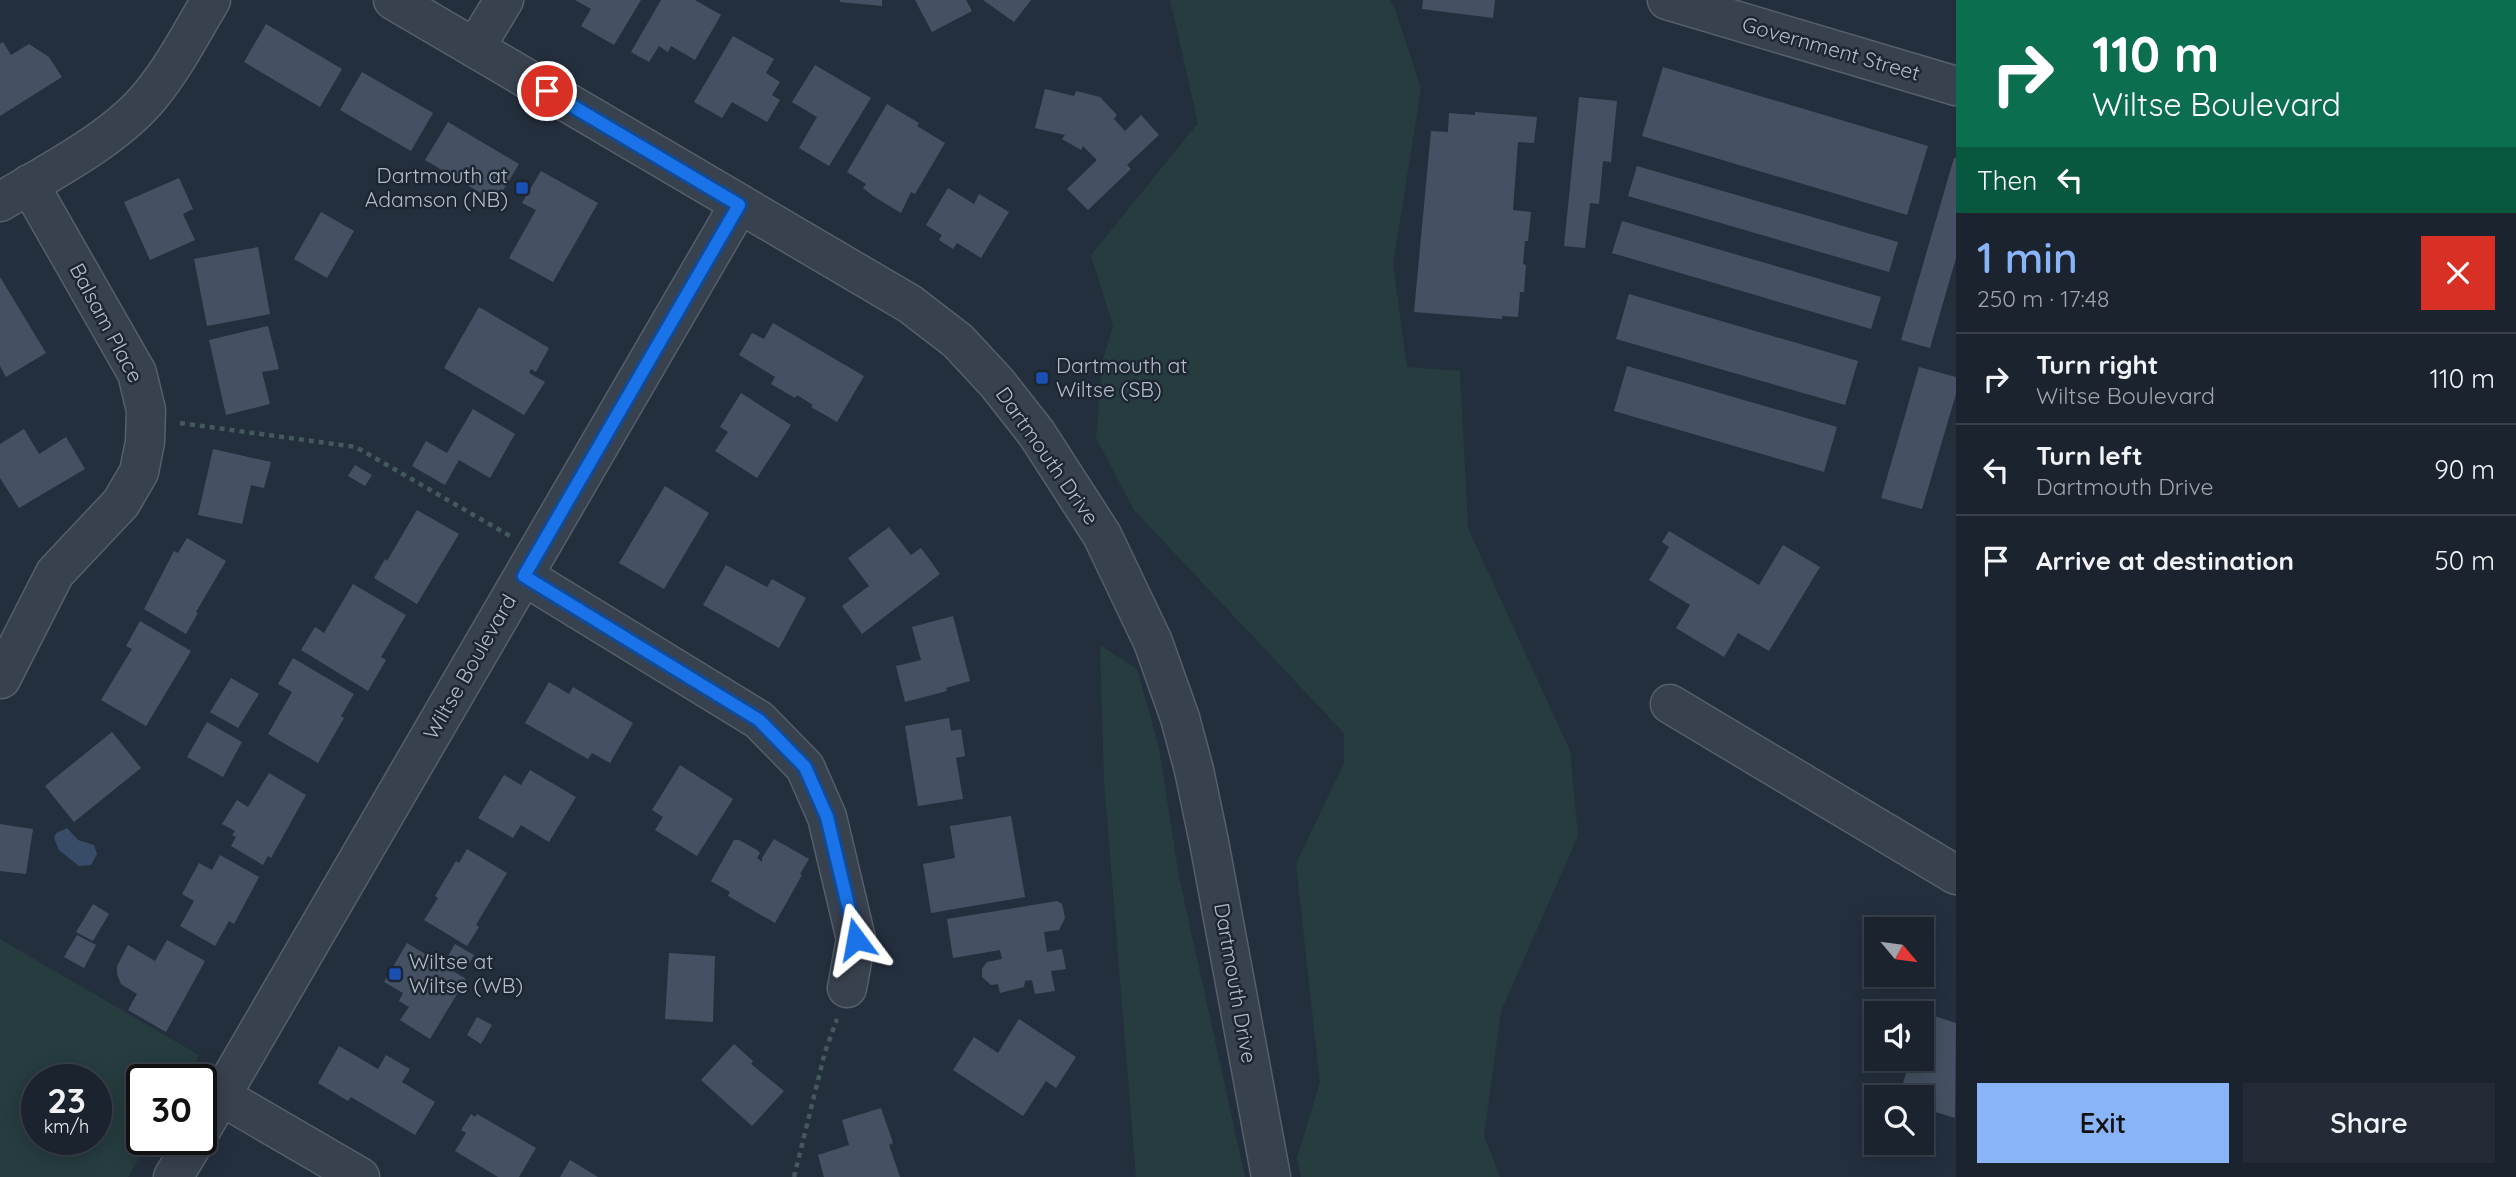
<!DOCTYPE html>
<meta charset="utf-8">
<style>
body{margin:0;font-family:Quicksand,sans-serif;background:#242b36;color:#f1f3f6;height:100vh;display:flex;flex-direction:column;font-size:26px;white-space:nowrap}
*{box-sizing:border-box;margin:0}
p{font-size:23px;color:#a0a4aa}
.icon{flex:none;width:38px;height:38px;fill:none;stroke:currentColor;stroke-width:2;stroke-linecap:round;stroke-linejoin:round}
.map{position:relative;flex:1;overflow:hidden}
.details{display:flex;flex-direction:column;background:#1b232e;width:560px}
.details>*{flex:none}
.hud{background:#0b6e4f;color:#fff;overflow:hidden}
.needle{width:46px;rotate:119deg}
.tools{position:absolute;left:1864px;top:917px;display:grid;gap:14px}
.tools a{display:grid;place-items:center;width:70px;height:70px;border-radius:0px;background:#1b232e;box-shadow:0 4px 18px #0003,0 0 0 2px #39404a;font-size:35px}
.speed{position:absolute;left:21px;top:1064px;display:flex;gap:14px;font-size:35px;font-weight:700;text-align:center}
.speed>*{display:grid;place-content:center;width:91px;height:91px;border-radius:50%;background:#1b232e;box-shadow:0 4px 18px #0003,0 0 0 2px #39404a;line-height:1}
.speed small{font-size:18px;font-weight:400}
.speed .limit{border:4px solid #111;border-radius:10px;background:#fff;color:#111}
.pin{position:absolute;display:grid;place-items:center;width:60px;height:60px;color:#fff;margin:-30px;border:4px solid #fff;border-radius:50%;box-shadow:0 2px 7px #0007}
.me{position:absolute;width:77px;margin:-38px;rotate:347deg;stroke-linejoin:round;filter:drop-shadow(0 0 5px #0008)}
.turn{display:flex;align-items:center;gap:24px;height:147px;padding:0 21px;font-size:32px}
.turn .icon{width:91px;height:91px;stroke-width:2.5}
.turn b{display:block;font-size:49px;line-height:60px}
.then{display:flex;align-items:center;height:66px;padding:0 21px;background:#0003;gap:14px;font-size:26px}
.round{display:grid;place-items:center;flex:none;width:74px;height:74px;border-radius:0px;background:#242b36}
.overview{display:flex;align-items:center;justify-content:space-between;height:119px;padding:0 21px}
h1{font-size:42px;font-weight:600;line-height:52px;color:#8ab4f8}
.action{display:flex;gap:14px;margin-top:auto;padding:14px 21px}
.action a{flex:1;height:80px;border-radius:0px;background:#8ab4f8;color:#111;font-size:28px;font-weight:600;line-height:80px;text-align:center}
.action a+a{background:#242b36;color:#f1f3f6}
ul{padding:0;list-style:none}
li{display:flex;align-items:center;gap:21px;height:91px;padding:0 21px;border-top:2px solid #39404a}
li div{flex:1}
li b{display:block;font-size:26px}
li em{font-style:normal}
main{display:flex;flex:1;min-height:0}
.map>svg:first-child{display:block}
.green{fill:#263c3f;fill-rule:evenodd}
.water{fill:#394c67}
.building{fill:#455162}
.lines{fill:none;stroke-linecap:round;stroke-linejoin:round}
.minor-casing{stroke:#565f6c;stroke-width:41}
.path{stroke:#44595c;stroke-width:4.5;stroke-dasharray:5 5;stroke-linecap:butt}
.minor{stroke:#38414e;stroke-width:38}
.route-casing{stroke:#114b97;stroke-width:18}
.route{stroke:#1a73e8;stroke-width:12}
.transit-dot{fill:#1a4fb4;stroke:#1d2633;stroke-width:2.5}
.labels{text-anchor:middle;stroke-width:5;stroke-linejoin:round;paint-order:stroke}
.street-label{font-size:21px;fill:#b4bcc9;stroke:#1d2633}
.poi-label{font-size:21px;fill:#b4bcc9;stroke:#1d2633;text-anchor:start}
</style>
<main>
<div class="map">
<svg width="1956" height="1177" viewBox="0 0 1956 1177">
<rect width="100%" height="100%" fill="#242f3e"/>
<!-- green -->
<path class="green" d="M1170,0H1390L1394,6L1421,89L1393,264L1407,367L1460,371L1468,528L1570,751L1578,836L1501,1011L1484,1136L1500,1177H1301L1297,1158L1320,1082L1296,864L1344,763V733L1134,510L1096,438L1103,359L1113,326L1091,255L1198,123Z
M1100,645L1137,669L1159,748L1179,877L1245,1177H1136L1104,781Z
M0,939L199,1055L185,1080H142V1139H150L128,1177H0ZM37,1080H96V1139H37Z"/>
<!-- water -->
<path class="water" d="M67,828L78,840L94,845L97,854L91,865L79,866L59,850L54,838L56,833Z"/>
<!-- building -->
<path class="building" d="M575,0H641L614,45L581,26L591,9Z
M661,0H695L721,15L695,60L671,46L668,52L659,46L649,62L631,52Z
M840,0H882V6L840,2Z
M915,0H966L972,11L932,32Z
M983,0H1031L1014,22Z
M1423,0H1495L1493,18L1422,9Z
M266,24L342,69L320,107L244,62Z
M733,36L774,59L766,73L780,82L772,95L780,100L767,122L732,102L722,118L694,102Z
M3,42L11,55L29,44L49,57L62,77L0,116V44Z
M815,65L871,98L829,166L799,148L817,117L792,102Z
M1663,67L1928,146L1907,215L1642,136Z
M362,72L433,113L411,151L340,110Z
M1045,89L1074,96L1076,91L1100,97L1117,115L1114,119L1125,131L1141,115L1159,135L1127,165L1131,169L1088,210L1067,189L1097,160L1083,146L1081,150L1062,139L1065,135L1035,128Z
M1579,97L1617,101L1611,162L1603,161L1599,204L1590,203L1585,248L1564,246Z
M887,104L919,123L917,126L945,143L915,194L911,192L901,213L873,196L863,188L866,184L847,172Z
M1475,112L1537,117L1534,143L1518,142L1513,210L1531,212L1528,241H1525L1523,264L1526,265L1524,292H1520L1518,317L1502,316V319L1414,312L1431,131L1448,132L1449,113L1475,115Z
M448,122L519,164L496,202L425,160Z
M1954,158H1956V258L1930,348L1901,340Z
M1637,166L1898,242L1889,272L1628,196Z
M541,171L598,203L553,282L509,258L536,210L522,203Z
M179,178L193,209L183,214L195,240L150,260L124,202Z
M948,188L974,204L979,194L1009,212L981,258L957,243L953,249L939,240L942,235L926,225Z
M321,212L354,231L327,278L294,259Z
M1622,221L1881,297L1871,329L1612,253Z
M258,247L270,314L207,326L194,259Z
M0,277L46,353L6,377L0,366Z
M1629,294L1858,361L1845,405L1616,339Z
M479,307L549,348L536,372L531,369L529,373L545,382L524,415L444,368Z
M773,323L864,376L837,422L811,407L813,405L797,395L795,398L771,384L775,377L739,355L752,333L764,339Z
M268,326L279,369L262,372L270,404L226,415L209,340Z
M1627,366L1837,427L1824,472L1614,411Z
M1919,367L1956,377V394L1922,509L1881,498Z
M741,393L791,425L757,478L715,451L728,432L720,427Z
M473,409L515,434L490,478L459,460L445,485L412,466L426,441L447,453Z
M24,429L39,454L66,437L85,469L19,508L0,478V444Z
M213,449L271,462L264,488L251,485L242,524L198,515Z
M355,465L372,475L365,486L348,476Z
M665,486L709,513L664,589L619,563Z
M417,510L459,534L417,604L374,578L385,559L387,561Z
M889,527L911,555L921,548L940,574L862,634L842,606L869,586L848,558Z
M1669,531L1759,585L1783,545L1820,567L1769,651L1738,633L1724,657L1676,628L1690,605L1649,580L1669,547L1662,542Z
M187,538L226,561L196,612L198,613L186,634L144,609L174,551L178,553Z
M726,565L767,587L772,579L806,598L779,648L703,605Z
M353,584L406,615L381,657L386,660L368,691L301,650L315,627L324,633Z
M953,616L970,681L946,688L947,691L905,702L896,666L921,660L912,627Z
M140,621L191,651L146,726L101,700L132,649L126,646Z
M293,658L354,694L341,716L344,718L318,763L268,734L292,692L278,684Z
M231,678L259,694L238,728L210,712Z
M549,682L569,694L573,687L633,723L610,763L592,753L588,759L525,723Z
M949,718L951,731L961,729L965,756L956,758L963,799L918,806L905,726Z
M207,722L242,742L223,777L187,757Z
M112,732L141,768L74,822L45,786Z
M680,765L733,799L697,856L655,830L663,817L652,810Z
M530,770L576,797L549,842L521,825L513,838L478,818L504,775L521,785Z
M269,773L306,795L271,858L268,856L263,865L231,846L236,837L232,835L235,831L222,824L237,800L248,807Z
M1011,816L1025,897L931,913L923,864L955,858L950,826Z
M0,824L33,829L26,874L0,871Z
M774,839L809,859L800,874L802,875L775,923L728,896L730,892L711,881L734,840H739L757,850L760,853L757,858L762,862V858Z
M467,849L507,873L476,925L479,927L467,946L424,920L438,898L435,896L456,861L459,863Z
M220,855L259,877L234,924L229,921L215,946L180,926L194,901L182,894L199,863L212,870Z
M1057,901L1062,904L1065,918L1059,930L1044,932L1047,952L1062,949L1066,969L1051,971L1055,991L1035,994L1032,980L1025,981L1024,987L1000,993L998,984L991,985L982,977V969L987,962L1002,959L1000,950L953,958L947,919Z
M93,904L109,914L93,941L76,932Z
M77,935L96,945L84,968L64,957Z
M167,940L205,961L166,1032L128,1010L137,994L121,984L117,974V966L128,945L155,961Z
M407,943L466,979L430,1039L400,1020L409,1007L399,1001L403,993L384,982Z
M455,944L474,955L467,967L448,956Z
M669,953L715,956L713,1022L665,1019Z
M1925,1013L1956,1023L1955,1118L1922,1108V1097H1899L1906,1073L1901,1071L1903,1064L1909,1066L1911,1059H1922V1025Z
M477,1017L492,1025L481,1044L467,1035Z
M1019,1019L1076,1057L1056,1088L1046,1081L1023,1116L953,1070L974,1037L998,1053Z
M734,1044L753,1061L751,1064L784,1091L752,1126L701,1080Z
M339,1046L378,1069L386,1055L410,1069L402,1082L435,1102L415,1135L351,1097L348,1101L318,1083Z
M881,1108L893,1143L889,1145L900,1177H824L818,1155L849,1145L842,1120Z
M471,1114L475,1117L477,1114L536,1148L519,1177H498L455,1151L466,1133L461,1130Z
M570,1160L598,1177H560Z"/>
<g class="lines">
<!-- minor casing -->
<g class="minor-casing">
<path id="minor" d="M393,0L910,304L958,341L997,383L1037,434L1102,535L1153,642L1180,718L1194,770L1209,842L1271,1177
M1667,0L1956,86
M475,48L504,0
M0,202C49,172 114,140 150,96C174,67 192,32 211,0
M524,576L759,720L805,767L827,817L856,939L847,988
M1,679L55,573L121,503L139,472L145,442L146,410L137,373L29,184
M1670,704L1956,875
M221,1096L360,1177
M201,1130L739,205
M173,1177L196,1139"/>
</g>
<!-- path -->
<path class="path" d="M180,423L356,447L510,536
M794,1177L825,1052L837,1019"/>
<!-- minor -->
<use href="#minor" class="minor"/>
</g>
<g class="lines">
<!-- route casing -->
<g class="route-casing">
<path id="route" d="M547,91L739,205L524,576L759,720L805,767L827,817L856,939"/>
</g>
<!-- route -->
<use href="#route" class="route"/>
</g>
<!-- markers -->
<g class="transit-dot">
<rect x="515" y="181" width="14" height="14" rx="3.5"/>
<rect x="1035" y="371" width="14" height="14" rx="3.5"/>
<rect x="388" y="967" width="14" height="14" rx="3.5"/>
</g>
<g class="labels">
<!-- street labels -->
<g class="street-label">
<text transform="translate(1831 49) rotate(16)" y="7">Government Street</text>
<text transform="translate(106 323) rotate(62)" y="7">Balsam Place</text>
<text transform="translate(1047 456) rotate(55)" y="7">Dartmouth Drive</text>
<text transform="translate(470 667) rotate(-60)" y="7">Wiltse Boulevard</text>
<text transform="translate(1235 983) rotate(80)" y="7">Dartmouth Drive</text>
</g>
<!-- poi labels -->
<g class="poi-label">
<text x="508" y="183" text-anchor="end">Dartmouth at<tspan x="508" dy="24">Adamson (NB)</tspan></text>
<text x="1056" y="373">Dartmouth at<tspan x="1056" dy="24">Wiltse (SB)</tspan></text>
<text x="409" y="969">Wiltse at<tspan x="409" dy="24">Wiltse (WB)</tspan></text>
</g>
</g>
</svg>
<div class="tools">
<a><svg class="needle" viewBox="-14 -14 28 28"><path d="M0-13l5 13h-10z" fill="#e53935"/><path d="M0 13l5-13h-10z" fill="#a0a4aa"/></svg></a>
<a><svg class="icon" aria-label="sound" viewBox="0 0 24 24"><path d="M4 9h4l5-4v14l-5-4H4zM17 9q2 3 0 6"/></svg></a>
<a><svg class="icon" aria-label="search" viewBox="0 0 24 24"><circle cx="10" cy="10" r="6"/><path d="M15 15l6 6"/></svg></a>
</div>
<div class="speed"><div>23<small>km/h</small></div><div class="limit">30</div></div>
<div class="pin" style="left:547px;top:91px;background:#d93025"><svg class="icon" aria-label="arrive" viewBox="0 0 24 24"><path d="M6 21V4h12l-3 4 3 4H6"/></svg></div>
<svg class="me" style="left:856px;top:939px" viewBox="-20 -20 40 40"><path d="M0-17L14 15 0 8-14 15z" fill="#1a73e8" stroke="#fff" stroke-width="4"/></svg>
</div>
<section class="details">
<div class="hud">
<div class="turn"><svg class="icon" aria-label="right" viewBox="0 0 24 24"><path d="M7 20v-9h11M14 6l5 5-5 5"/></svg><div><b>110 m</b>Wiltse Boulevard</div></div>
<div class="then">Then<svg class="icon" aria-label="left" viewBox="0 0 24 24"><path d="M17 20v-9H6M10 6l-5 5 5 5"/></svg></div>
</div>
<div class="overview"><div><h1>1 min</h1><p>250 m · 17:48</p></div><a class="round" style="background:#d93025;color:#fff"><svg class="icon" aria-label="close" viewBox="0 0 24 24"><path d="M6 6l12 12M18 6L6 18"/></svg></a></div>
<ul>
<li><svg class="icon" aria-label="right" viewBox="0 0 24 24"><path d="M7 20v-9h11M14 6l5 5-5 5"/></svg><div><b>Turn right</b><p>Wiltse Boulevard</p></div><em>110 m</em></li>
<li><svg class="icon" aria-label="left" viewBox="0 0 24 24"><path d="M17 20v-9H6M10 6l-5 5 5 5"/></svg><div><b>Turn left</b><p>Dartmouth Drive</p></div><em>90 m</em></li>
<li><svg class="icon" aria-label="arrive" viewBox="0 0 24 24"><path d="M6 21V4h12l-3 4 3 4H6"/></svg><div><b>Arrive at destination</b></div><em>50 m</em></li>
</ul>
<div class="action"><a>Exit</a><a>Share</a></div>
</section>
</main>
